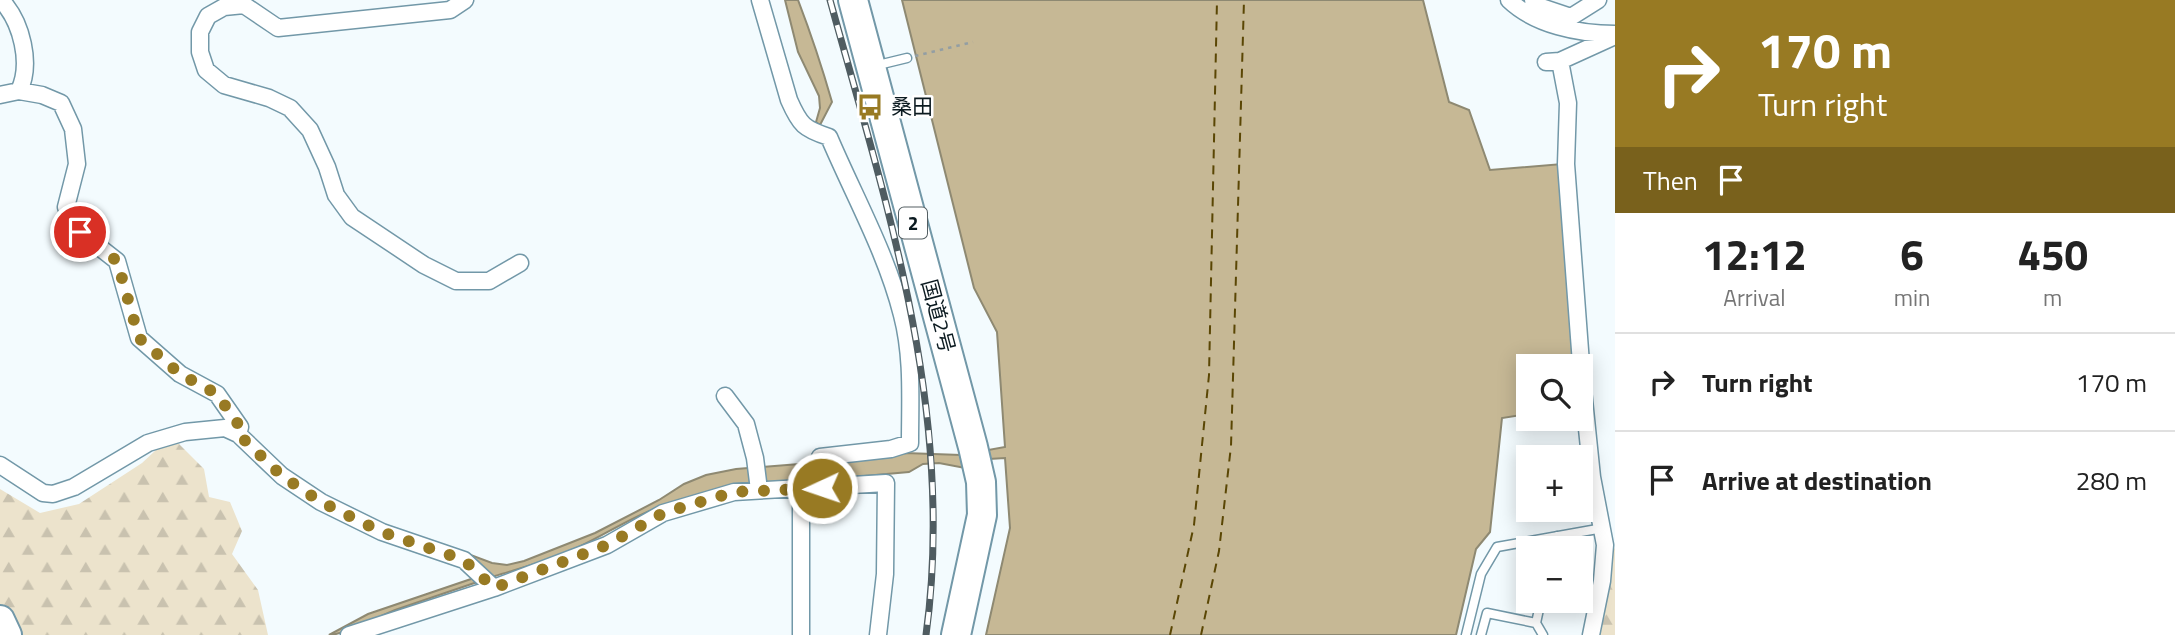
<!DOCTYPE html>
<meta charset="utf-8">
<style>
body{margin:0;font-family:"Titillium Web","Noto Sans JP",sans-serif;background:#f6f6f6;color:#222;height:100vh;display:flex;flex-direction:column;font-size:26px;white-space:nowrap}
*{box-sizing:border-box;margin:0}
p{font-size:23px;color:#767676}
.icon{flex:none;width:38px;height:38px;fill:none;stroke:currentColor;stroke-width:2;stroke-linecap:round;stroke-linejoin:round}
.map{position:relative;flex:1;overflow:hidden}
.panel{display:flex;flex-direction:column;background:#fff;width:560px}
.panel>*{flex:none}
.banner{background:#987a23;color:#fff;overflow:hidden}
.fabs{position:absolute;left:1516px;top:354px;display:grid;gap:14px}
.fabs a{display:grid;place-items:center;width:77px;height:77px;border-radius:0px;background:#fff;box-shadow:0 4px 18px #0003;font-size:35px}
.pin{position:absolute;display:grid;place-items:center;width:60px;height:60px;color:#fff;margin:-30px;border:4px solid #fff;border-radius:50%;box-shadow:0 2px 7px #0007}
.me{position:absolute;width:77px;margin:-38px;rotate:267deg;stroke-linejoin:round;filter:drop-shadow(0 0 5px #0008)}
.turn{display:flex;align-items:center;gap:24px;height:147px;padding:0 28px;font-size:32px}
.turn .icon{width:91px;height:91px;stroke-width:2.5}
.turn b{display:block;font-size:49px;line-height:60px}
.then{display:flex;align-items:center;height:66px;padding:0 28px;background:#0003;gap:14px;font-size:26px}
.eta{display:flex;justify-content:space-evenly;align-items:center;height:119px;text-align:center}
.eta b{font-size:42px;font-weight:700;line-height:49px}
ul{padding:0;list-style:none}
li{display:flex;align-items:center;gap:21px;height:98px;padding:0 28px;border-top:2px solid #e0e0e0}
li div{flex:1}
li b{display:block;font-size:26px}
li em{font-style:normal}
main{display:flex;flex:1;min-height:0}
.map>svg:first-child{display:block}
.forest{fill:url(#forest-firs)}
.water{fill:#c6b895;stroke:#8e8972;stroke-width:2}
.lines{fill:none;stroke-linecap:round;stroke-linejoin:round}
.ferry{stroke:#5a4604;stroke-width:2;stroke-dasharray:9 7;stroke-linecap:butt}
.lane-casing{stroke:#7298a8;stroke-width:11}
.street-casing{stroke:#7298a8;stroke-width:19}
.highway-casing{stroke:#7298a8;stroke-width:32}
.path{stroke:#939ea3;stroke-width:2.5;stroke-dasharray:3.5 5;stroke-linecap:butt}
.lane{stroke:#fff;stroke-width:8}
.street{stroke:#fff;stroke-width:16}
.highway{stroke:#fff;stroke-width:28}
.rail-casing{stroke:#4f5c61;stroke-width:7}
.rail{stroke:#fff;stroke-width:4.5;stroke-dasharray:13;stroke-linecap:butt}
.route{stroke:#987a23;stroke-width:12;stroke-dasharray:0 21.6}
.labels{text-anchor:middle;stroke-width:5;stroke-linejoin:round;paint-order:stroke}
.shield{fill:#fff;stroke:#545f63;stroke-width:2}
.shield-label{font-size:19px;font-weight:bold;fill:#0b1a20}
.poi-label{font-size:21px;fill:#0b1a20;stroke:#fff;text-anchor:start}
.street-label{font-size:21px;fill:#0b1a20;stroke:#fff}
</style>
<main>
<div class="map">
<svg width="1615" height="635" viewBox="0 0 1615 635">
<defs>
<pattern id="forest-firs" width="22" height="20" patternUnits="userSpaceOnUse" patternTransform="scale(1.75)"><rect width="22" height="20" fill="#ece3cc"/><path d="M5 1l3.5 6h-7zM16 11l3.5 6h-7z" fill="#c9c2af"/></pattern>
</defs>
<rect width="100%" height="100%" fill="#f3fbfe"/>
<!-- forest -->
<path class="forest" d="M171,436L204,469L209,497L230,502L242,531L232,554L258,590L268,635H0V489L40,513L79,504L142,463Z
M1615,548V635H1595L1609,554Z"/>
<!-- water -->
<path class="water" d="M785,0H798C811,34 822,67 832,102L820,125L816,122L820,108L819,96L798,52Z
M902,0H1423L1449,102L1469,110L1490,170L1562,164L1575,366H1528V414L1502,418L1490,532L1476,549L1456,635H986L1010,528L1005,458L989,459L965,468L939,463L923,464L909,472L830,479L825,476C772,483 707,489 657,508C627,519 600,538 570,551C545,562 521,568 495,576C463,587 430,598 398,609C381,615 344,635 329,635L368,614L471,579L482,572L468,557L471,555L492,563L507,565L524,561L595,533L659,500L684,484L706,475L736,469L812,463L823,464L827,461L905,453L961,455L1005,447L997,332L974,288Z"/>
<g class="lines">
<!-- ferry -->
<path class="ferry" d="M1170,635L1194,525L1209,375L1217,0
M1201,635L1219,551L1231,446L1244,0"/>
<!-- lane casing -->
<g class="lane-casing">
<path id="lane" d="M874,66L907,58
M1554,548L1557,536
M1541,600L1536,623L1543,635
M1466,635L1481,574L1497,547L1603,528
M1481,635L1487,613L1536,623"/>
</g>
<!-- street casing -->
<g class="street-casing">
<path id="street" d="M465,0L450,10L278,28L244,5L224,7L208,16L200,32V52L206,70L224,85L269,98L290,108L310,130L327,167L336,195L352,217L424,265L456,281H489L520,263
M760,0L789,100C800,125 804,129 829,137C854,196 886,252 902,315C913,357 910,400 910,443L891,449L820,457L822,488
M1509,0C1535,25 1579,34 1615,34
M1533,0L1538,6L1571,17L1598,0
M1560,61L1568,103L1566,164L1583,390L1592,477L1605,545L1602,581L1591,635
M1546,62L1560,61L1615,36
M19,91L42,95L61,103L73,129L77,164L66,207L72,222L80,232L117,261L139,338L180,374L217,394L240,427L238,434
M0,95L19,91C32,64 22,22 1,0
M725,396L746,424L755,458L759,490
M0,465L43,493L53,494L74,487L148,443L185,432L225,428L238,434L282,476L321,502L382,532L464,560L494,588
M349,635L494,588L607,545L663,513L734,492L886,483L885,574L878,635
M801,635V489"/>
</g>
<!-- highway casing -->
<g class="highway-casing">
<path id="highway" d="M853,0L973,447L981,482L982,515L956,635
M0,620L7,635"/>
</g>
<!-- path -->
<path class="path" d="M915,56L973,42"/>
<!-- lane -->
<use href="#lane" class="lane"/>
<!-- street -->
<use href="#street" class="street"/>
<!-- highway -->
<use href="#highway" class="highway"/>
<!-- rail casing -->
<g class="rail-casing">
<path id="rail" d="M830,0C888,209 956,415 926,635"/>
</g>
<!-- rail -->
<use href="#rail" class="rail"/>
</g>
<g class="lines">
<!-- route -->
<path class="route" d="M80,232L117,261L139,338L180,374L217,394L240,427L238,434L282,476L321,502L382,532L464,560L494,588L607,545L663,513L734,492L822,488"/>
</g>
<!-- icons -->
<defs>
<g id="bus-bare" transform="scale(2.1)"><path d="M-5-6H5V4H4V6H2V4H-2V6H-4V4H-5ZM-3.5-4V0h7V-4ZM-3.5 1.2v1.5H-2V1.2ZM2 1.2v1.5H3.5V1.2Z" fill="#987a23" stroke="#fff" stroke-width="2.5" paint-order="stroke"/></g>
</defs>
<g fill-rule="evenodd">
<use href="#bus-bare" x="870" y="107"/>
</g>
<g class="labels">
<!-- shield labels -->
<rect class="shield" x="899" y="207.5" width="28" height="31" rx="5"/>
<g class="shield-label">
<text x="913" y="230">2</text>
</g>
<!-- poi labels -->
<g class="poi-label">
<text x="891" y="114">桑田</text>
</g>
<!-- street labels -->
<g class="street-label">
<text transform="translate(938 316) rotate(75)" y="7">国道2号</text>
</g>
</g>
</svg>
<div class="fabs">
<a><svg class="icon" aria-label="search" viewBox="0 0 24 24"><circle cx="10" cy="10" r="6"/><path d="M15 15l6 6"/></svg></a>
<a>+</a>
<a>−</a>
</div>
<div class="pin" style="left:80px;top:232px;background:#d93025"><svg class="icon" aria-label="arrive" viewBox="0 0 24 24"><path d="M6 21V4h12l-3 4 3 4H6"/></svg></div>
<svg class="me" style="left:822px;top:488px" viewBox="-20 -20 40 40"><circle r="17" fill="#987a23" stroke="#fff" stroke-width="3"/><path d="M0-11L8 9 0 5-8 9z" fill="#fff"/></svg>
</div>
<section class="panel">
<div class="banner">
<div class="turn"><svg class="icon" aria-label="right" viewBox="0 0 24 24"><path d="M7 20v-9h11M14 6l5 5-5 5"/></svg><div><b>170 m</b>Turn right</div></div>
<div class="then">Then<svg class="icon" aria-label="arrive" viewBox="0 0 24 24"><path d="M6 21V4h12l-3 4 3 4H6"/></svg></div>
</div>
<div class="eta">
<div><b>12:12</b><p>Arrival</p></div>
<div><b>6</b><p>min</p></div>
<div><b>450</b><p>m</p></div>
</div>
<ul>
<li><svg class="icon" aria-label="right" viewBox="0 0 24 24"><path d="M7 20v-9h11M14 6l5 5-5 5"/></svg><div><b>Turn right</b></div><em>170 m</em></li>
<li><svg class="icon" aria-label="arrive" viewBox="0 0 24 24"><path d="M6 21V4h12l-3 4 3 4H6"/></svg><div><b>Arrive at destination</b></div><em>280 m</em></li>
</ul>
</section>
</main>
